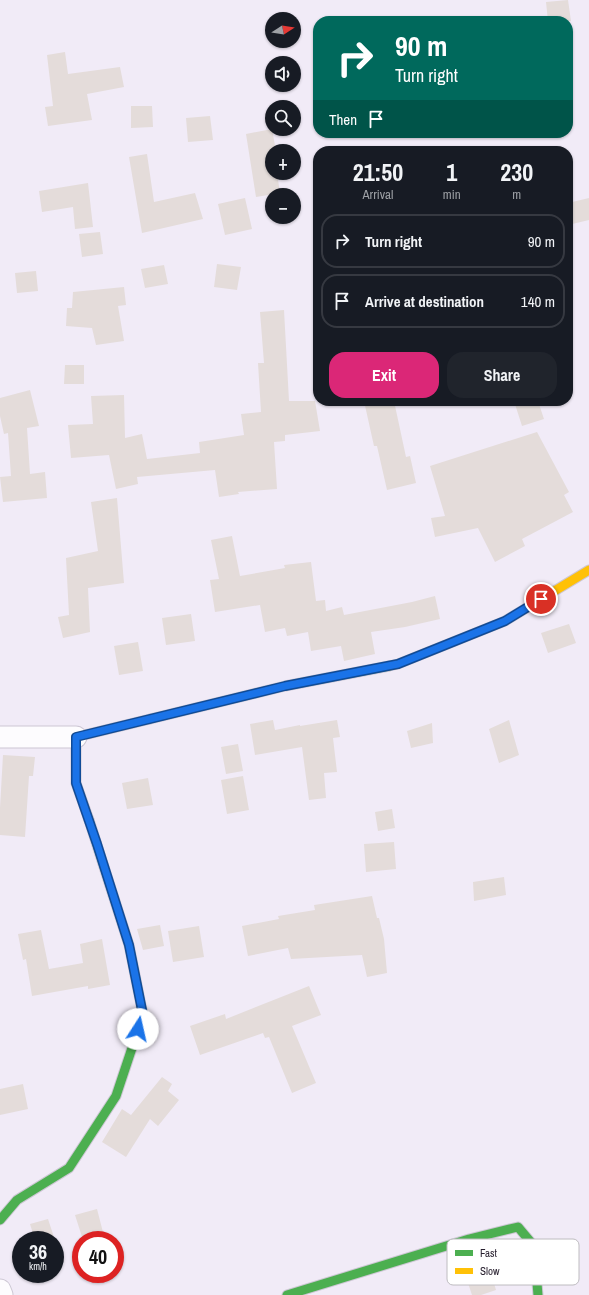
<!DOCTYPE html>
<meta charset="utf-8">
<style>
body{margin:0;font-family:"Archivo Narrow",sans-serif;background:#20242c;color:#f1f3f6;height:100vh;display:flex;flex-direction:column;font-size:15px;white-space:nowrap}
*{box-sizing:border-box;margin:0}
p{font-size:13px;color:#9ea1a6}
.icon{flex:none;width:22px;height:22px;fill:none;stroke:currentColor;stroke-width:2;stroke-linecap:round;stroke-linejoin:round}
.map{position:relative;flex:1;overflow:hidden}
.panel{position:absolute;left:313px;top:146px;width:260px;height:260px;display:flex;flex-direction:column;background:#171b24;border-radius:16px;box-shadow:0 1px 3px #0004}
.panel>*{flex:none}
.hud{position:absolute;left:313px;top:16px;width:260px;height:122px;border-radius:16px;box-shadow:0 1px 3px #0004;background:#00695c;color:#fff;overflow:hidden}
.needle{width:26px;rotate:78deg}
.buttons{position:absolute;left:265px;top:12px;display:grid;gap:8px}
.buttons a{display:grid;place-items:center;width:36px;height:36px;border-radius:50%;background:#171b24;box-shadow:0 1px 3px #0004;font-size:20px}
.speed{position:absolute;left:12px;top:1231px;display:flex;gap:8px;font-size:20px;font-weight:700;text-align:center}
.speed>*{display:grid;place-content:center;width:52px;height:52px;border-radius:50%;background:#171b24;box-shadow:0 1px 3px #0004;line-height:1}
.speed small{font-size:10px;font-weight:400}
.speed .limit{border:6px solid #d22;background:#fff;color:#111}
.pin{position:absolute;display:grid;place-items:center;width:34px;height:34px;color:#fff;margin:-17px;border:2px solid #fff;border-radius:50%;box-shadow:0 1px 4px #0007}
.me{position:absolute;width:44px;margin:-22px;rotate:10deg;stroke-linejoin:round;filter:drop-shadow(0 0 3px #0008)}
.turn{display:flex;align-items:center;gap:14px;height:84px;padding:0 16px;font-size:18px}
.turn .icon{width:52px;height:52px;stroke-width:2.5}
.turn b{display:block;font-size:28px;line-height:34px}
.then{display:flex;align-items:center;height:38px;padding:0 16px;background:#0003;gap:8px;font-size:15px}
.eta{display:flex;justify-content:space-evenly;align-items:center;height:68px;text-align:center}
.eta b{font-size:24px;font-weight:800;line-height:28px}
.primary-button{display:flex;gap:8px;margin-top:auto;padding:8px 16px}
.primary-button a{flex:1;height:46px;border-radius:16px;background:#db2777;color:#fff;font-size:16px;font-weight:800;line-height:46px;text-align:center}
.primary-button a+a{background:#20242c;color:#f1f3f6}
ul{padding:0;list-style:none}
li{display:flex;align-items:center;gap:12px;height:54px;margin:0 8px 6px;padding:0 8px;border:2px solid #363941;border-radius:16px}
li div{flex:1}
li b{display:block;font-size:15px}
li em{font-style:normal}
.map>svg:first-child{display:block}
.building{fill:#e4dcda}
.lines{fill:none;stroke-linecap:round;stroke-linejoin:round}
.street-casing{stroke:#cdc7d4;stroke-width:23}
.fast-casing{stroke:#cdc7d4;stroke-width:11}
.slow-casing{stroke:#cdc7d4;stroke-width:11}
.street{stroke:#fdfcfe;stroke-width:21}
.fast{stroke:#4caf50;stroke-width:9}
.slow{stroke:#ffc107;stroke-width:9}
.route-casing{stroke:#114b97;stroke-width:10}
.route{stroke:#1a73e8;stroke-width:7}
.key{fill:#fff;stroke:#bebcc0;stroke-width:1}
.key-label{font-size:11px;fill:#261e2d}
</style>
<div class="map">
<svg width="589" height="1295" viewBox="0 0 589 1295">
<rect width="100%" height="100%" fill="#f1ebf7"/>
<!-- building -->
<path class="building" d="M568,0L571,21H548L546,2Z
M65,52L68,74L120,67L124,87L87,94L92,120L48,126L45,107L53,106L47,55Z
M131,106H152L153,127L131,128Z
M210,116L213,140L188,142L186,118Z
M272,129L276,151H272V173H277L280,193L256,197L246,134Z
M147,154L154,202L195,193L203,219L142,233L129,157Z
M88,183L93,227L75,229L73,207L42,212L39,191Z
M245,198L252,229L225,235L218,204Z
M589,198V220L568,225V203Z
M100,232L103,254L82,257L79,234Z
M217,264L241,267L237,290L214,287Z
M164,265L168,284L145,288L141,269Z
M36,271L38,291L17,293L15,273Z
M124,287L126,305L118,306L124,341L96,345L92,328L66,326L67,308H72L73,292Z
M284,310L289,401H315L320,431L285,435V441L274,442L277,489L238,492L239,494L219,497L215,470L137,477L138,484L116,489L109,455L71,458L68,425L93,424L91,396L124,395L125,438L142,434L147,459L200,453L199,442L244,435L241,414L261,412L258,363H264L260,312Z
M65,365H84V384H64Z
M30,390L39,426L27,428L30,474L45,472L47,498L3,502L0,477L11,476L8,433L4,434L0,416V398Z
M364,401H394L406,457L410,456L416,483L387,490L377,446H374Z
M514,401H538L544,419L522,426Z
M537,432L569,492L564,495L573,512L522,539L525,546L495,562L478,528L435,537L431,518L445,516L430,466Z
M117,498L124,583L88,588L90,632L63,638L58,617L69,615L66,558L98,551L91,502Z
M232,536L240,576L285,568L284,565L311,562L316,601L325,600L326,611L342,607L344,615L412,602L435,596L440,619L405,627L371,632L375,654L344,661L341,646L311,651L308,632L287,636L285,628L265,632L260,605L215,612L210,580L219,579L211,540Z
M191,614L195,641L166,645L162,618Z
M569,624L576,643L548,653L541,633Z
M138,642L143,671L119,675L114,646Z
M273,720L275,730L300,725V726L337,720L340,737L333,738L337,772L324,773L326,798L309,800L302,747L255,755L250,724Z
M509,720L519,755L499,763L489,729Z
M432,723L433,743L411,748L407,731Z
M238,744L243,771L226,774L221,747Z
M3,755L35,757L33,776H29L25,837L0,835V808Z
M243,776L249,810L227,814L221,780Z
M148,778L153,805L127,809L122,783Z
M392,809L395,828L378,831L375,812Z
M394,842L396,869L366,872L364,844Z
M504,877L506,895L474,901L473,882Z
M372,896L377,918H379L384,939L387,973L367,977L362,955L291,959L288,948L248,956L242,926L279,919L278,916L315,910L314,905Z
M160,925L164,946L143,950L137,929Z
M199,926L204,957L173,962L168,931Z
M41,930L49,969L83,963L80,944L102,939L110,985L88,989V986L32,996L26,959L23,960L18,934Z
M309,986L321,1015L292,1026L316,1083L292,1093L269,1037L265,1038L263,1033L200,1055L190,1026L225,1014L226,1019Z
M162,1077L172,1084L168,1091L179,1100L158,1126L150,1119L126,1157L102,1142L122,1109L131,1115Z
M23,1084L28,1109L0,1115V1089Z
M97,1209L105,1240H83L75,1215Z
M48,1219L55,1240H35L30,1224Z
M491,1273L496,1290L481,1295H472L467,1280Z"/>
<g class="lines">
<!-- street casing -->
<g class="street-casing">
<path id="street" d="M0,737H76
M0,1290L2,1295"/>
</g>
<!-- fast casing -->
<g class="fast-casing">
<path id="fast" d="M150,719L285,686L389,666
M0,1220L17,1200L69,1168L116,1096L143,1015L129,945L89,820
M287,1295L469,1239L518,1227L534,1246L538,1295"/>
</g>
<!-- slow casing -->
<g class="slow-casing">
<path id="slow" d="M389,666L398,664L505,621L589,570
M89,820L76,783V737L150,719"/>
</g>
<!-- street -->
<use href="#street" class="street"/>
<!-- fast -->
<use href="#fast" class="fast"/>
<!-- slow -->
<use href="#slow" class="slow"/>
</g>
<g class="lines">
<!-- route casing -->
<g class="route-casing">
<path id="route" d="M138,1029L143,1015L129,945L97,844L76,783V737L285,686L398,664L505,621L541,599"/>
</g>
<!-- route -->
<use href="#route" class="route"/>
</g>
<!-- legend -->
<rect x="447" y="1239" width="132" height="46" rx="6" class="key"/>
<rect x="455" y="1250" width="18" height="6" fill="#4caf50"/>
<rect x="455" y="1268" width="18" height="6" fill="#ffc107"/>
<g class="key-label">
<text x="480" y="1257">Fast</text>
<text x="480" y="1275">Slow</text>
</g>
</svg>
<div class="buttons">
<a><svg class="needle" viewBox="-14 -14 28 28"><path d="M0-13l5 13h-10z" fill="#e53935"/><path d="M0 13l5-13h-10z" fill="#9ea1a6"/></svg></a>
<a><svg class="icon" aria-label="sound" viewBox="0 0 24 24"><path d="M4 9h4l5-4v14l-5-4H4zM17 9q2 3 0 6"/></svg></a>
<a><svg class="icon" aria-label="search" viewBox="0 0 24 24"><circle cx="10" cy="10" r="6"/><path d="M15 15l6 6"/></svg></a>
<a>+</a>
<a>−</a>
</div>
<div class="speed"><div>36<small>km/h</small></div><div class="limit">40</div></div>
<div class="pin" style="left:541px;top:599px;background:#d93025"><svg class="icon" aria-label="arrive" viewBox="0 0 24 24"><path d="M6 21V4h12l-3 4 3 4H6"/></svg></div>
<svg class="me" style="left:138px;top:1029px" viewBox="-20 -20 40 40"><circle r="19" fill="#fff"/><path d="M0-13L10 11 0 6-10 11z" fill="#1a73e8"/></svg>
<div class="hud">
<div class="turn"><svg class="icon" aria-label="right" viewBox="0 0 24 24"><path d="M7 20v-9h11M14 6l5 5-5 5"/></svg><div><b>90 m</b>Turn right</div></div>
<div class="then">Then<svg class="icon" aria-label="arrive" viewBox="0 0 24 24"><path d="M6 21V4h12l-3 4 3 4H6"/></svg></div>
</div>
<section class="panel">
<div class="eta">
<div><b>21:50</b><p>Arrival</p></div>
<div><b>1</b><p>min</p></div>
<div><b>230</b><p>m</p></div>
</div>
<ul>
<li><svg class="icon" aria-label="right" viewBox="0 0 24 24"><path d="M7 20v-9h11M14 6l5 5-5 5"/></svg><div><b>Turn right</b></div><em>90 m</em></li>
<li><svg class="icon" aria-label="arrive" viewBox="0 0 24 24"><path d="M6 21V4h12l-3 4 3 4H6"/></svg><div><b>Arrive at destination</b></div><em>140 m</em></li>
</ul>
<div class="primary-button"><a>Exit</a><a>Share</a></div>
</section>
</div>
